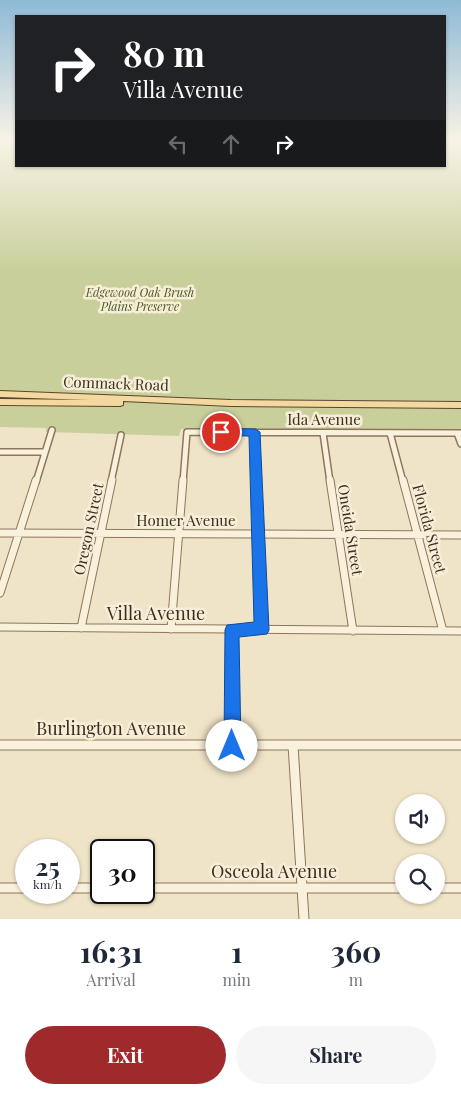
<!DOCTYPE html>
<style>
body{margin:0;font-family:"Playfair Display",serif;background:#f6f6f7;color:#1f2937;height:100vh;display:flex;flex-direction:column;font-size:19px;white-space:nowrap}
*{box-sizing:border-box;margin:0}
p{font-size:16px;color:#747a83}
.icon{flex:none;width:28px;height:28px;fill:none;stroke:currentColor;stroke-width:2;stroke-linecap:round;stroke-linejoin:round}
.map{position:relative;height:919px;overflow:hidden}
.drawer{display:flex;flex-direction:column;background:#fff;flex:1}
.drawer>*{flex:none}
.hud{position:absolute;left:15px;top:15px;width:431px;height:152px;border-radius:0px;box-shadow:0 1px 4px #0004;background:#202124;color:#fff;overflow:hidden}
.fabs{position:absolute;left:395px;top:794px;display:grid;gap:10px}
.fabs a{display:grid;place-items:center;width:50px;height:50px;border-radius:50%;background:#fff;box-shadow:0 1px 4px #0004;font-size:25px}
.speed{position:absolute;left:15px;top:839px;display:flex;gap:10px;font-size:25px;font-weight:700;text-align:center}
.speed>*{display:grid;place-content:center;width:65px;height:65px;border-radius:50%;background:#fff;box-shadow:0 1px 4px #0004;line-height:1}
.speed small{font-size:12px;font-weight:400}
.speed .limit{border:2px solid #111;border-radius:8px;background:#fff;color:#111}
.pin{position:absolute;display:grid;place-items:center;width:42px;height:42px;color:#fff;margin:-21px;border:2px solid #fff;border-radius:50%;box-shadow:0 1px 5px #0007}
.me{position:absolute;width:55px;margin:-28px;rotate:0deg;stroke-linejoin:round;filter:drop-shadow(0 0 4px #0008)}
.turn{display:flex;align-items:center;gap:18px;height:105px;padding:0 25px;font-size:22px}
.turn .icon{width:65px;height:65px;stroke-width:2.5}
.turn b{display:block;font-size:35px;line-height:42px}
.lanes{display:flex;align-items:center;height:48px;padding:0 25px;background:#0003;justify-content:center;gap:25px;direction:ltr}
.lanes .off{opacity:.35}
.eta{display:flex;justify-content:space-evenly;align-items:center;height:85px;text-align:center}
.eta b{font-size:30px;font-weight:700;line-height:35px}
.action{display:flex;gap:10px;margin-top:auto;padding:10px 25px}
.action a{flex:1;height:58px;border-radius:30px;background:#9e2a2b;color:#fff;font-size:20px;font-weight:700;line-height:58px;text-align:center}
.action a+a{background:#f6f6f7;color:#1f2937}
.map>svg:first-child{display:block}
.green{fill:#c9cf9b}
.lines{fill:none;stroke-linecap:round;stroke-linejoin:round}
.minor-far2-casing{stroke:#8d765c;stroke-width:8}
.minor-far1-casing{stroke:#8d765c;stroke-width:9}
.minor-casing{stroke:#8d765c;stroke-width:11}
.primary-casing{stroke:#5b4430;stroke-width:2}
.minor-far2{stroke:#faf1dc;stroke-width:5}
.minor-far1{stroke:#faf1dc;stroke-width:7}
.minor{stroke:#faf1dc;stroke-width:9}
.primary{fill:#f3d9a0;fill-rule:evenodd}
.route{fill:#1a73e8;stroke:#114b97}
.labels{text-anchor:middle;stroke-width:5;stroke-linejoin:round;paint-order:stroke}
.far-park-label{font-size:12px;font-style:italic;fill:#4d5a26;stroke:#f7eed8}
.street-label{font-size:15px;fill:#3d2e20;stroke:#f7eed8}
.near-street-label{font-size:18px;fill:#3d2e20;stroke:#f7eed8}
</style>
<div class="map">
<svg width="461" height="919" viewBox="0 0 461 919">
<rect width="100%" height="100%" fill="#f0e4c8"/>
<!-- green -->
<path class="green" d="M0,142H16V166H445V142H461V430L189,429H181L179,436L46,432V428L0,427Z"/>
<g class="lines">
<!-- minor-far2 casing -->
<g class="minor-far2-casing">
<path id="minor-far2" d="M255,432L257,482
M323,433L330,482
M390,433L403,482
M457,433L461,444
M0,452H45
M36,482L52,430
M111,482L121,435
M183,482L187,432L461,433"/>
</g>
<!-- minor-far1 casing -->
<g class="minor-far1-casing">
<path id="minor-far1" d="M257,480L262,629
M330,480L353,631
M403,480L443,631
M0,533L461,535
M0,593L36,480
M0,627L461,631
M81,628L112,480
M171,629L183,480
M232,630V671"/>
</g>
<!-- minor casing -->
<g class="minor-casing">
<path id="minor" d="M232,670V746
M0,745H461
M293,745L304,919
M0,888H26
M69,888H101
M144,888H404
M436,888H461"/>
</g>
<!-- primary casing -->
<g class="primary-casing">
<path id="primary" d="M0,391L231,400L461,402V408L231,406L123,401V405L120,406L0,405V399L90,400L0,397Z"/>
</g>
<!-- minor-far2 -->
<use href="#minor-far2" class="minor-far2"/>
<!-- minor-far1 -->
<use href="#minor-far1" class="minor-far1"/>
<!-- minor -->
<use href="#minor" class="minor"/>
<!-- primary -->
<use href="#primary" class="primary"/>
</g>
<!-- sky -->
<linearGradient id="sky" x2="0" y2="1"><stop stop-color="#8fbad6"/><stop offset="0.52" stop-color="#f8f3e6"/><stop offset="1" stop-color="#f8f3e6" stop-opacity="0"/></linearGradient>
<rect width="461" height="271" fill="url(#sky)"/>
<!-- route -->
<path class="route" d="M221,428L255,429L260,432L269,630L267,634L239,637L241,746L238,751L232,754L226,751L224,746L225,630L227,625L254,622L249,436L217,435V429Z"/>
<g class="labels">
<!-- far-park labels -->
<g class="far-park-label">
<text x="140" y="297">Edgewood Oak Brush<tspan x="140" dy="14">Plains Preserve</tspan></text>
</g>
<!-- street labels -->
<g class="street-label">
<text transform="translate(116 384) rotate(2)" y="5">Commack Road</text>
<text x="324" y="425">Ida Avenue</text>
<text x="186" y="526">Homer Avenue</text>
<text transform="translate(89 529) rotate(-78)" y="5">Oregon Street</text>
<text transform="translate(429 529) rotate(75)" y="5">Florida Street</text>
<text transform="translate(350 530) rotate(81)" y="5">Oneida Street</text>
</g>
<!-- near-street labels -->
<g class="near-street-label">
<text x="156" y="620">Villa Avenue</text>
<text x="111" y="735">Burlington Avenue</text>
<text x="274" y="878">Osceola Avenue</text>
</g>
</g>
</svg>
<div class="fabs">
<a><svg class="icon" aria-label="sound" viewBox="0 0 24 24"><path d="M4 9h4l5-4v14l-5-4H4zM17 9q2 3 0 6"/></svg></a>
<a><svg class="icon" aria-label="search" viewBox="0 0 24 24"><circle cx="10" cy="10" r="6"/><path d="M15 15l6 6"/></svg></a>
</div>
<div class="speed"><div>25<small>km/h</small></div><div class="limit">30</div></div>
<div class="pin" style="left:221px;top:432px;background:#d93025"><svg class="icon" aria-label="arrive" viewBox="0 0 24 24"><path d="M6 21V4h12l-3 4 3 4H6"/></svg></div>
<svg class="me" style="left:232px;top:746px" viewBox="-20 -20 40 40"><circle r="19" fill="#fff"/><path d="M0-13L10 11 0 6-10 11z" fill="#1a73e8"/></svg>
<div class="hud">
<div class="turn"><svg class="icon" aria-label="right" viewBox="0 0 24 24"><path d="M7 20v-9h11M14 6l5 5-5 5"/></svg><div><b>80 m</b>Villa Avenue</div></div>
<div class="lanes"><svg class="icon off" aria-label="left" viewBox="0 0 24 24"><path d="M17 20v-9H6M10 6l-5 5 5 5"/></svg><svg class="icon off" aria-label="ahead" viewBox="0 0 24 24"><path d="M12 20V5M6 11l6-6 6 6"/></svg><svg class="icon" aria-label="right" viewBox="0 0 24 24"><path d="M7 20v-9h11M14 6l5 5-5 5"/></svg></div>
</div>
</div>
<section class="drawer">
<div class="eta">
<div><b>16:31</b><p>Arrival</p></div>
<div><b>1</b><p>min</p></div>
<div><b>360</b><p>m</p></div>
</div>
<div class="action"><a>Exit</a><a>Share</a></div>
</section>
